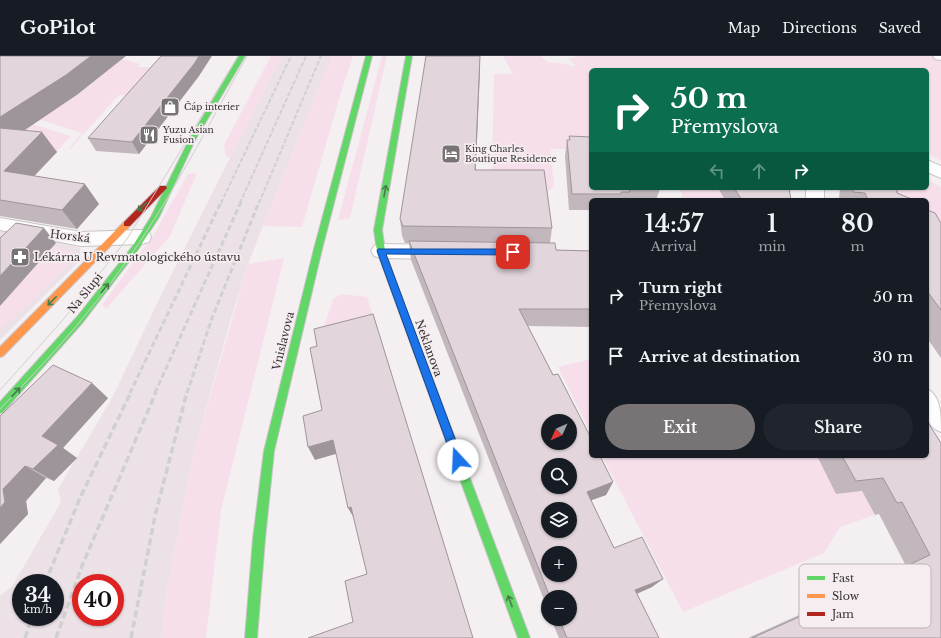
<!DOCTYPE html>
<meta charset="utf-8">
<style>
body{margin:0;font-family:"Libre Baskerville",serif;background:#20242c;color:#f1f3f6;height:100vh;display:flex;flex-direction:column;font-size:15px;white-space:nowrap}
*{box-sizing:border-box;margin:0}
p{font-size:13px;color:#9ea1a6}
.icon{flex:none;width:22px;height:22px;fill:none;stroke:currentColor;stroke-width:2;stroke-linecap:round;stroke-linejoin:round}
.map{position:relative;flex:1;overflow:hidden}
.drawer{position:absolute;left:589px;top:142px;width:340px;height:260px;display:flex;flex-direction:column;background:#171b24;border-radius:6px;box-shadow:0 1px 3px #0004}
.drawer>*{flex:none}
.guide{position:absolute;left:589px;top:12px;width:340px;height:122px;border-radius:6px;box-shadow:0 1px 3px #0004;background:#0b6e4f;color:#fff;overflow:hidden}
.needle{width:26px;rotate:225deg}
.controls{position:absolute;left:541px;top:358px;display:grid;gap:8px}
.controls a{display:grid;place-items:center;width:36px;height:36px;border-radius:50%;background:#171b24;box-shadow:0 1px 3px #0004;font-size:20px}
.speed{position:absolute;left:12px;top:518px;display:flex;gap:8px;font-size:20px;font-weight:700;text-align:center}
.speed>*{display:grid;place-content:center;width:52px;height:52px;border-radius:50%;background:#171b24;box-shadow:0 1px 3px #0004;line-height:1}
.speed small{font-size:10px;font-weight:400}
.speed .limit{border:6px solid #d22;background:#fff;color:#111}
.pin{position:absolute;display:grid;place-items:center;width:34px;height:34px;color:#fff;margin:-17px;border-radius:8px;box-shadow:0 2px 6px #0006}
.me{position:absolute;width:44px;margin:-22px;rotate:340deg;stroke-linejoin:round;filter:drop-shadow(0 0 3px #0008)}
.turn{display:flex;align-items:center;gap:14px;height:84px;padding:0 16px;font-size:18px}
.turn .icon{width:52px;height:52px;stroke-width:2.5}
.turn b{display:block;font-size:28px;line-height:34px}
.lanes{display:flex;align-items:center;height:38px;padding:0 16px;background:#0003;justify-content:center;gap:20px;direction:ltr}
.lanes .off{opacity:.35}
.eta{display:flex;justify-content:space-evenly;align-items:center;height:68px;text-align:center}
.eta b{font-size:24px;font-weight:600;line-height:28px}
.button{display:flex;gap:8px;margin-top:auto;padding:8px 16px}
.button a{flex:1;height:46px;border-radius:24px;background:#787476;color:#fff;font-size:16px;font-weight:600;line-height:46px;text-align:center}
.button a+a{background:#20242c;color:#f1f3f6}
ul{padding:0;list-style:none}
li{display:flex;align-items:center;gap:12px;height:60px;padding:0 16px}
li div{flex:1}
li b{display:block;font-size:15px}
li em{font-style:normal}
header{display:flex;align-items:center;gap:24px;box-sizing:border-box;height:56px;padding:0 20px;background:#171b24;border-bottom:1px solid #363941}
header strong{font-size:19px}
nav{display:flex;gap:22px;margin-inline-start:auto;font-size:14px}
.map>svg:first-child{display:block}
.built{fill:#ebe1e7;fill-rule:evenodd}
.green{fill:#f6dfeb}
.lines{fill:none;stroke-linecap:round;stroke-linejoin:round}
.street-casing{stroke:#c8c4c6;stroke-width:2}
.fast-casing{stroke:#c8c4c6;stroke-width:2}
.slow-casing{stroke:#c8c4c6;stroke-width:2}
.jam-casing{stroke:#c8c4c6;stroke-width:2}
.street{fill:#fdfdfd;fill-rule:evenodd}
.fast{fill:#63d668;fill-rule:evenodd}
.slow{fill:#ff974d;fill-rule:evenodd}
.jam{fill:#b3261e;fill-rule:evenodd}
.tram{stroke:#d0d0d0;stroke-width:1}
.rail-far2{stroke:#d0d0d0;stroke-width:2;stroke-dasharray:4.5 2;stroke-linecap:butt}
.rail-far1{stroke:#d0d0d0;stroke-width:3;stroke-dasharray:5.5 3;stroke-linecap:butt}
.rail{stroke:#d0d0d0;stroke-width:3.5;stroke-dasharray:7 3.5;stroke-linecap:butt}
.wall{fill:#c2b7bd}
.shaded-wall{fill:#9e959a}
.building{fill:#e2d5dc;stroke:#9e959a;fill-rule:evenodd}
.oneway{stroke:#4a7c4b}
.route{fill:#1a73e8;stroke:#114b97}
.labels{text-anchor:middle;stroke-width:3.5;stroke-linejoin:round;paint-order:stroke}
.far-poi-label{font-size:9px;fill:#353234;stroke:#f6edf1;text-anchor:start}
.street-label{font-size:11px;fill:#353234;stroke:#f6edf1}
.poi-label{font-size:11px;fill:#353234;stroke:#f6edf1;text-anchor:start}
.key{fill:#f6edf1;stroke:#bcb5b8;stroke-width:1}
.key-label{font-size:11px;fill:#353234}
</style>
<header>
<strong>GoPilot</strong>
<nav><a>Map</a><a>Directions</a><a>Saved</a></nav>
</header>
<div class="map">
<svg width="941" height="582" viewBox="0 0 941 582">
<rect width="100%" height="100%" fill="#f4eff1"/>
<!-- built -->
<path class="built" d="M281,0H332L263,170L248,208L229,269L193,400L166,539L161,582H0V540L13,529L61,446L58,433L111,344L165,231ZM21,527H55V561H21ZM81,527H115V561H81Z
M0,174L56,183L80,192V204L0,284Z"/>
<!-- green -->
<path class="green" d="M111,0L140,8L138,11H157L142,41L119,39L70,93H68L82,77L0,51V45L50,49L59,51L109,13Z
M271,0H281L231,101H226L224,89Z
M332,0H353L341,36L302,171L263,170Z
M382,0H387L350,162L338,164Z
M503,0H541L547,6L567,8L572,11L575,9L568,3L580,0H941V105L927,97V14H591V93H550L554,130L548,136L552,174H548L541,119H492L494,18H513Z
M25,66L71,80L39,115L0,106Z
M197,117L170,180L106,253L102,249L154,178L188,118Z
M927,123L941,131V196L927,170V144H880V132H927Z
M680,132H718L725,144H683Z
M53,190L64,193L72,199L65,213L0,274V250Z
M284,202L221,454L206,582H161L166,539L193,400L248,208Z
M342,238L367,241L377,273L318,289L333,243Z
M591,303V378L558,311Z
M602,400H817L836,438L862,435L875,459L840,471L824,497L683,556Z"/>
<g class="lines">
<!-- street casing -->
<g class="street-casing">
<path id="street" d="M933,0H941V4L935,3Z
M927,104L941,110V122L927,116Z
M806,132H824V144H806Z
M0,162L81,176L142,174L149,176L151,181L149,186L142,188L81,190L0,174Z
M381,188L440,189L447,191L450,196L447,201L440,203L381,202L374,200L371,195L374,190Z
M927,333C941,340 941,358 941,376C922,369 927,350 927,333Z"/>
</g>
<!-- fast casing -->
<g class="fast-casing">
<path id="fast" d="M239,0H245L195,84L159,161L137,195L83,266L3,356L0,357V346L77,261L132,191L151,161L189,84Z
M366,0H372L322,193L274,395L265,483L257,582H245L253,483L264,395L314,193Z
M406,0H412L382,174L385,195L406,253L402,256L398,253L377,195L374,174Z
M451,380L455,382L456,385L530,582H518L446,385L447,382Z"/>
</g>
<!-- slow casing -->
<g class="slow-casing">
<path id="slow" d="M127,165L130,166V170L3,300L0,301V291L124,166Z"/>
</g>
<!-- jam casing -->
<g class="jam-casing">
<path id="jam" d="M160,130H166L167,132L130,170H124V166Z
M402,250L406,253L456,385L455,388L451,390L447,388L446,385L398,253Z"/>
</g>
<!-- street -->
<use href="#street" class="street"/>
<!-- fast -->
<use href="#fast" class="fast"/>
<!-- slow -->
<use href="#slow" class="slow"/>
<!-- jam -->
<use href="#jam" class="jam"/>
<!-- tram -->
<path class="tram" d="M0,334L62,265L127,183L238,0
M0,353C52,300 102,244 143,181C181,123 213,61 247,0"/>
<!-- rail-far2 -->
<path class="rail-far2" d="M221,147L291,0
M240,147L306,0
M259,147L321,0"/>
<!-- rail-far1 -->
<path class="rail-far1" d="M130,337L221,146
M155,337L241,146
M187,337L212,262L259,146"/>
<!-- rail -->
<path class="rail" d="M45,527L80,442L131,336
M25,582L32,561
M56,582L82,510L156,336
M131,582L155,460L187,336"/>
</g>
<!-- wall -->
<path class="wall" d="M0,0L78,38L25,74L57,96L34,120L99,148L77,173L0,160Z
M480,0L475,114L552,172L550,187L556,194L591,195V271L528,270L553,319L613,426L606,439L591,444L614,492L652,531L637,538L659,582H559L551,563H570V541H548V554L411,204L409,187H405L402,180L400,163Z
M199,20L139,98L96,95L88,82Z
M569,80L660,133L656,144H591V154H569L565,100L567,84H569Z
M718,132H789L791,144H725Z
M840,132H897V137L914,144H839Z
M927,154L941,167V302L927,282Z
M108,342L63,392L77,402L54,425L46,422L26,445L28,458L0,488V360Z
M817,400H927L941,582H748L799,559L798,557L820,546L840,538L905,508L879,458L875,459L862,435L836,438Z"/>
<!-- shaded-wall -->
<path class="shaded-wall" d="M91,0H126L78,38L1,90L0,89V61Z
M199,0H212L199,20L139,98L132,86Z
M480,0V14L475,131V114Z
M42,76L57,96L20,135L4,115Z
M85,128L99,148L77,173L62,154Z
M44,172L56,187L0,250V220Z
M92,327L108,342L63,392L77,402L54,425L33,413L42,380Z
M333,384L339,397L315,404L308,391Z
M25,410L46,422L26,445L28,458L0,488V452L3,433Z
M613,426L606,439L581,448L587,436Z
M351,451L354,462L348,452Z
M663,523L652,531L626,542L635,534Z"/>
<!-- building -->
<path class="building" d="M0,0H91L66,19L0,61Z
M161,0H199L194,8L132,86L88,82Z
M426,0H480L475,114H544L552,172L403,170L400,163Z
M0,72L42,76L4,115L85,128L62,154L0,144Z
M569,80L591,81V132H660V133L629,132L630,136H621V138H572L567,84H570Z
M734,132H789L791,144H742Z
M853,132H897V137L914,144H868L865,137L853,136Z
M927,154L935,157L941,167V254L927,235Z
M16,167L44,172L0,220V182Z
M409,185L555,187L556,194L591,195V253H519L553,319L558,318L591,382V400H600L613,426L587,436L614,492L642,481L663,523L635,534L659,582H567L559,563H570V541H550ZM548,365H570V387H548ZM548,409H570V431H548ZM548,453H570V475H548ZM548,497H570V519H548Z
M373,258L473,582H308L353,566L345,525L367,518L351,451L348,452L333,384L308,391L303,360L322,354L310,292L317,290L314,273Z
M53,309L92,327L42,380L58,389L33,413L25,410L3,433L5,446L0,452V360Z
M927,365L941,387V582H752L819,552L818,550L841,538L857,533L930,499L902,446L897,447L883,422L856,425L842,400H927Z"/>
<!-- one-way arrows -->
<defs><path id="oneway-shaft" d="M-6 0H5M1.5-3L5.5 0L1.5 3" fill="none" stroke-width="1.6" stroke-linecap="round" stroke-linejoin="round"/></defs>
<g class="oneway">
<use href="#oneway-shaft" transform="translate(385 135) rotate(-80)"/>
<use href="#oneway-shaft" transform="translate(142 151) rotate(136)"/>
<use href="#oneway-shaft" transform="translate(105 232) rotate(-51)"/>
<use href="#oneway-shaft" transform="translate(52 245) rotate(135)"/>
<use href="#oneway-shaft" transform="translate(16 336) rotate(-47)"/>
<use href="#oneway-shaft" transform="translate(510 545) rotate(-110)"/>
</g>
<!-- route -->
<path class="route" d="M378,193H513L517,196L513,199L386,198L463,404L462,407L458,408L454,407L453,404L377,195Z"/>
<!-- icons -->
<defs>
<g id="shop-square" transform="scale(1)"><rect x="-9" y="-9" width="18" height="18" rx="4" fill="#787476" stroke="#f6edf1"/><path d="M-5-2.5h2.3a2.7 3.5 0 0 1 5.4 0H5L5.5 6h-11ZM-1.5-2.5h3a1.5 2.3 0 0 0-3 0Z" fill="#fff"/></g>
<g id="restaurant-square" transform="scale(1)"><rect x="-9" y="-9" width="18" height="18" rx="4" fill="#787476" stroke="#f6edf1"/><path d="M-5-6h1v4h1v-4h1v4h1v-4h1v5L-1.5 .5V6h-2V.5L-5-1ZM5-6V6H3V1.5H1.5Q1.5-4 5-6Z" fill="#fff"/></g>
<g id="hotel-square" transform="scale(1)"><rect x="-9" y="-9" width="18" height="18" rx="4" fill="#787476" stroke="#f6edf1"/><path d="M-6-4.5h1.5V1H6V5H4.5V3h-9V5H-6ZM-4 0a1.8 1.8 0 1 1 3.6 0ZM.5 0V-2.5h3Q6-2.5 6 0Z" fill="#fff"/></g>
<g id="pharmacy-square" transform="scale(1)"><rect x="-9" y="-9" width="18" height="18" rx="4" fill="#787476" stroke="#f6edf1"/><path d="M-2-6h4v4h4v4h-4v4h-4v-4h-4v-4h4Z" fill="#fff"/></g>
</defs>
<g fill-rule="evenodd">
<use href="#shop-square" x="170" y="51"/>
<use href="#restaurant-square" x="149" y="79"/>
<use href="#hotel-square" x="451" y="98"/>
<use href="#pharmacy-square" x="20" y="201"/>
</g>
<g class="labels">
<!-- far-poi labels -->
<g class="far-poi-label">
<text x="184" y="54">Čáp interier</text>
<text x="163" y="77">Yuzu Asian<tspan x="163" dy="10">Fusion</tspan></text>
<text x="465" y="96">King Charles<tspan x="465" dy="10">Boutique Residence</tspan></text>
</g>
<!-- street labels -->
<g class="street-label">
<text transform="translate(70 180) rotate(7)" y="4">Horská</text>
<text transform="translate(85 237) rotate(-51)" y="4">Na Slupi</text>
<text transform="translate(283 285) rotate(-76)" y="4">Vnislavova</text>
<text transform="translate(429 292) rotate(70)" y="4">Neklanova</text>
</g>
<!-- poi labels -->
<g class="poi-label">
<text x="34" y="205">Lékárna U Revmatologického ústavu</text>
</g>
</g>
<!-- legend -->
<rect x="799" y="508" width="132" height="64" rx="6" class="key"/>
<rect x="807" y="520" width="18" height="4" fill="#63d668"/>
<rect x="807" y="538" width="18" height="4" fill="#ff974d"/>
<rect x="807" y="556" width="18" height="4" fill="#b3261e"/>
<g class="key-label">
<text x="832" y="526">Fast</text>
<text x="832" y="544">Slow</text>
<text x="832" y="562">Jam</text>
</g>
</svg>
<div class="controls">
<a><svg class="needle" viewBox="-14 -14 28 28"><path d="M0-13l5 13h-10z" fill="#e53935"/><path d="M0 13l5-13h-10z" fill="#9ea1a6"/></svg></a>
<a><svg class="icon" aria-label="search" viewBox="0 0 24 24"><circle cx="10" cy="10" r="6"/><path d="M15 15l6 6"/></svg></a>
<a><svg class="icon" aria-label="layers" viewBox="0 0 24 24"><path d="M12 4l9 5-9 5-9-5zM3 14l9 5 9-5"/></svg></a>
<a>+</a>
<a>−</a>
</div>
<div class="speed"><div>34<small>km/h</small></div><div class="limit">40</div></div>
<div class="pin" style="left:513px;top:196px;background:#d93025"><svg class="icon" aria-label="arrive" viewBox="0 0 24 24"><path d="M6 21V4h12l-3 4 3 4H6"/></svg></div>
<svg class="me" style="left:458px;top:404px" viewBox="-20 -20 40 40"><circle r="19" fill="#fff"/><path d="M0-13L10 11 0 6-10 11z" fill="#1a73e8"/></svg>
<div class="guide">
<div class="turn"><svg class="icon" aria-label="right" viewBox="0 0 24 24"><path d="M7 20v-9h11M14 6l5 5-5 5"/></svg><div><b>50 m</b>Přemyslova</div></div>
<div class="lanes"><svg class="icon off" aria-label="left" viewBox="0 0 24 24"><path d="M17 20v-9H6M10 6l-5 5 5 5"/></svg><svg class="icon off" aria-label="ahead" viewBox="0 0 24 24"><path d="M12 20V5M6 11l6-6 6 6"/></svg><svg class="icon" aria-label="right" viewBox="0 0 24 24"><path d="M7 20v-9h11M14 6l5 5-5 5"/></svg></div>
</div>
<section class="drawer">
<div class="eta">
<div><b>14:57</b><p>Arrival</p></div>
<div><b>1</b><p>min</p></div>
<div><b>80</b><p>m</p></div>
</div>
<ul>
<li><svg class="icon" aria-label="right" viewBox="0 0 24 24"><path d="M7 20v-9h11M14 6l5 5-5 5"/></svg><div><b>Turn right</b><p>Přemyslova</p></div><em>50 m</em></li>
<li><svg class="icon" aria-label="arrive" viewBox="0 0 24 24"><path d="M6 21V4h12l-3 4 3 4H6"/></svg><div><b>Arrive at destination</b></div><em>30 m</em></li>
</ul>
<div class="button"><a>Exit</a><a>Share</a></div>
</section>
</div>
